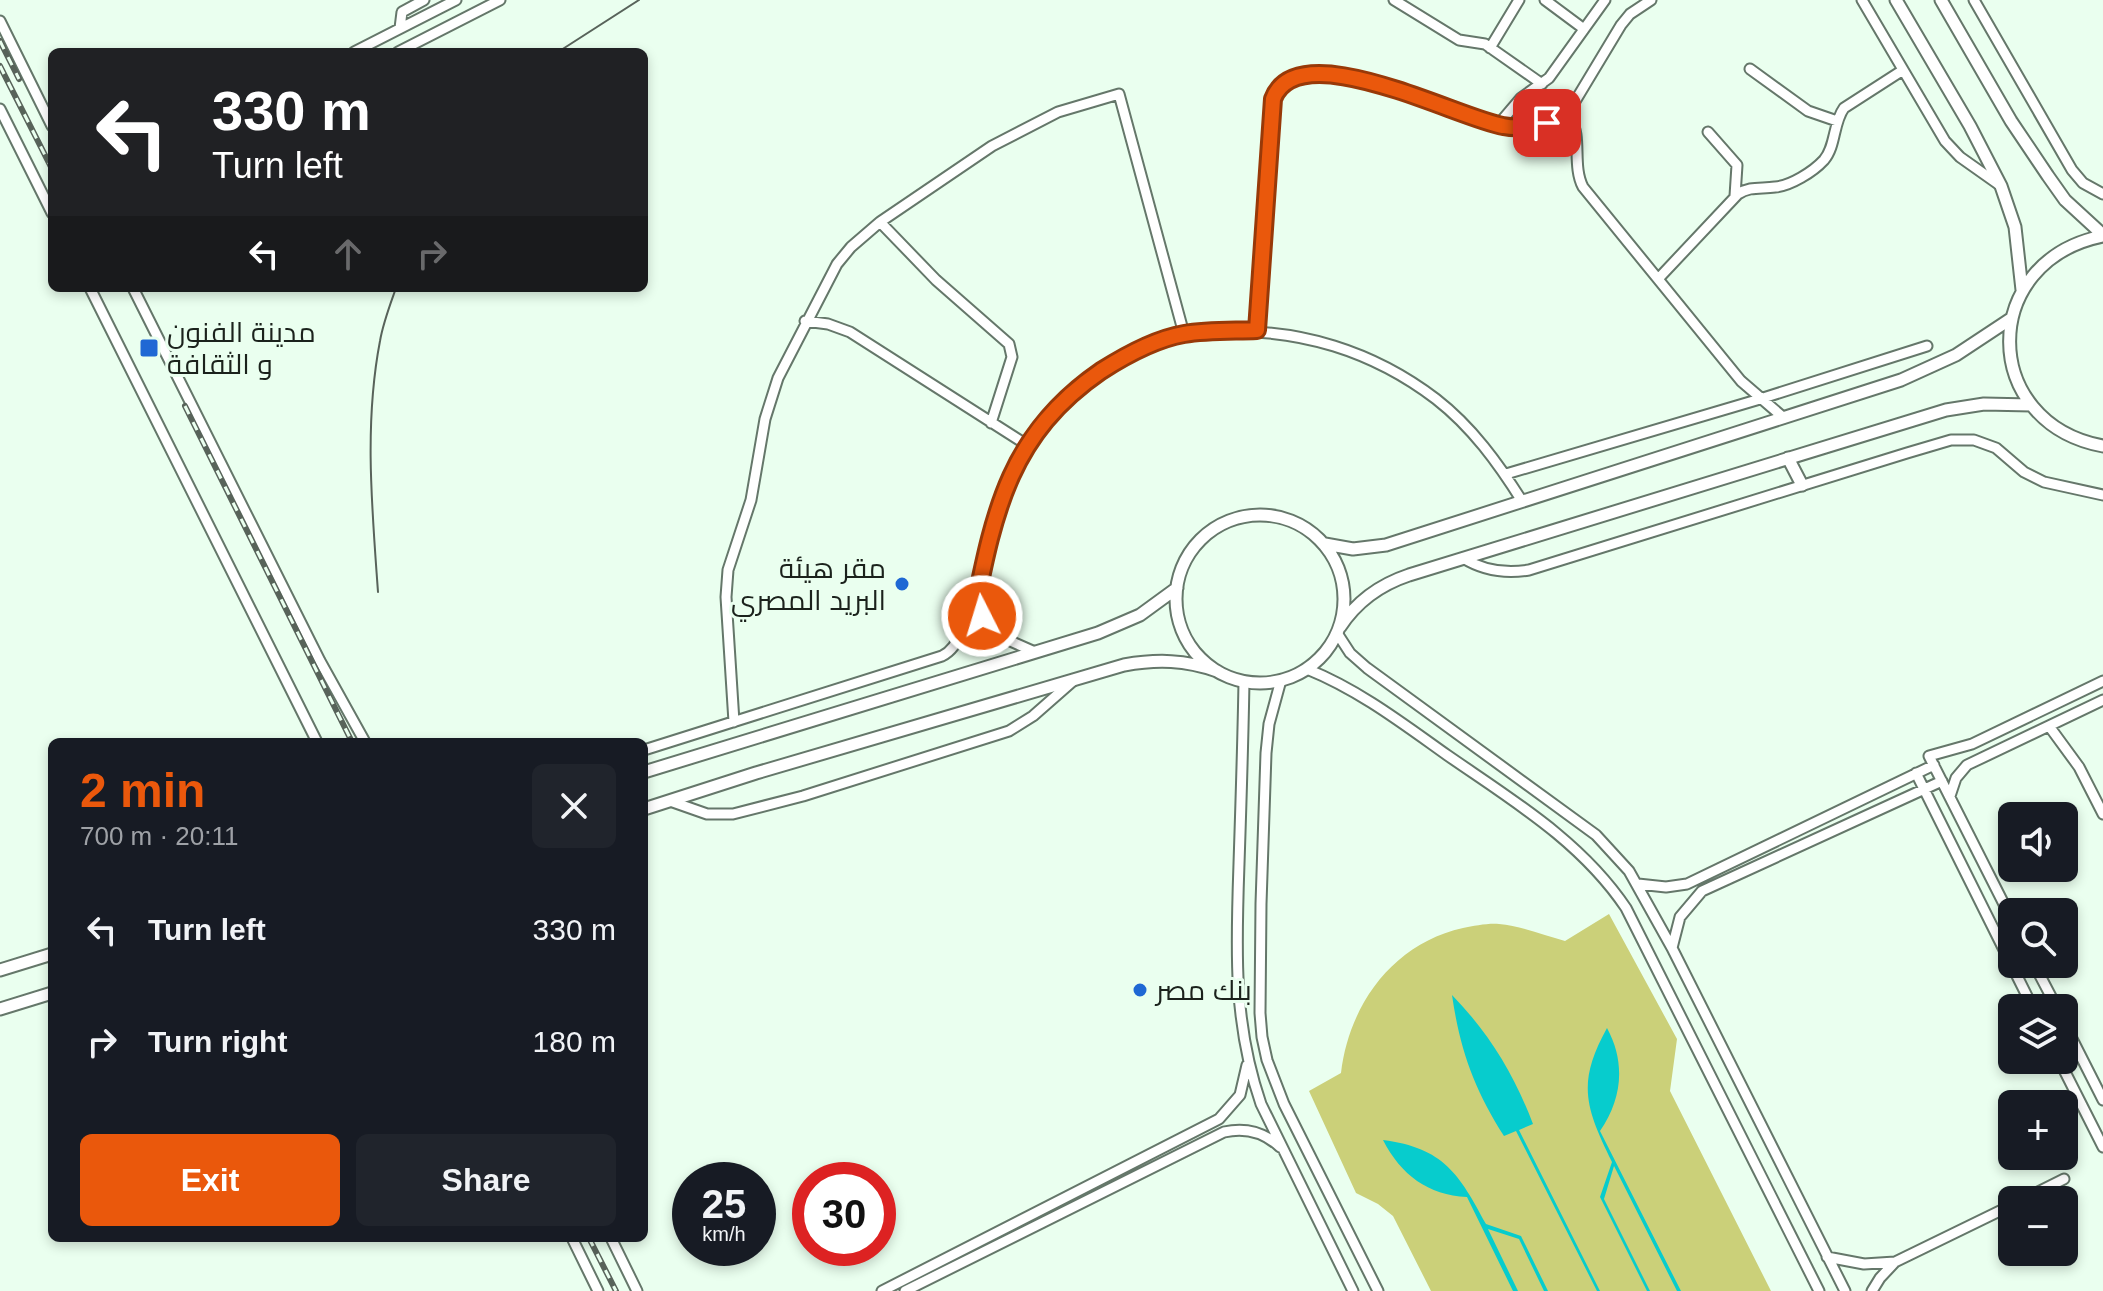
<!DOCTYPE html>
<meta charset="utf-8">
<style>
body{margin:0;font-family:Helvetica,Cairo,sans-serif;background:#20242c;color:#f1f3f6;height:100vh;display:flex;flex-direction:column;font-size:30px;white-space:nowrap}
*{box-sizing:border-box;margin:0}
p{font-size:26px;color:#9ea1a6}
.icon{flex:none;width:44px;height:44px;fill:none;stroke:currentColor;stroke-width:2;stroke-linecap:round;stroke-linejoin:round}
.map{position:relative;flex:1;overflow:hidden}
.drawer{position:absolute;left:48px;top:738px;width:600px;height:504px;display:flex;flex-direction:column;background:#171b24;border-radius:12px;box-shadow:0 4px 12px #0003}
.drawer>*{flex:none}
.hud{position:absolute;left:48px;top:48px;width:600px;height:244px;border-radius:12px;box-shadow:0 4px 12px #0003;background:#202124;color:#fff;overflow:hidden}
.fabs{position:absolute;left:1998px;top:802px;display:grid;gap:16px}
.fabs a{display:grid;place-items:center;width:80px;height:80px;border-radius:12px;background:#171b24;box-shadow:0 4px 12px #0003;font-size:40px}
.speed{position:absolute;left:672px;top:1162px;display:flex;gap:16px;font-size:40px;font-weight:700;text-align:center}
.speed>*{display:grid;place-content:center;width:104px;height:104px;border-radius:50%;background:#171b24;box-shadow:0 4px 12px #0003;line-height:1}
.speed small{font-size:20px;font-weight:400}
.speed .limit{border:12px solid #d22;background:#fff;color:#111}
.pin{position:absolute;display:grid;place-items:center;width:68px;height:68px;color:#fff;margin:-34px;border-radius:16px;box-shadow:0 4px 12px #0006}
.me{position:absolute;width:88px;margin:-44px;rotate:355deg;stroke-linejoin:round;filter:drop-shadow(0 0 6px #0008)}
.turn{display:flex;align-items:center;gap:28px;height:168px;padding:0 32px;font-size:36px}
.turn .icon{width:104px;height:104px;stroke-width:2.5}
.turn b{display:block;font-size:56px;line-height:68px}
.lanes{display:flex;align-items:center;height:76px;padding:0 32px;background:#0003;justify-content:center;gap:40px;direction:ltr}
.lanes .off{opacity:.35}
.round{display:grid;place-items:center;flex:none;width:84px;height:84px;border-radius:12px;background:#20242c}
.head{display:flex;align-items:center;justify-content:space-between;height:136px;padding:0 32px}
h1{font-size:48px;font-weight:700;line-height:60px;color:#ea580c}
.primary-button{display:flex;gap:16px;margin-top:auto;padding:16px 32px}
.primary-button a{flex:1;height:92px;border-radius:12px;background:#ea580c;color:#fff;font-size:32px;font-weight:700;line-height:92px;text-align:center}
.primary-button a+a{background:#20242c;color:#f1f3f6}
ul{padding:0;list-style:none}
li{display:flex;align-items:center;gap:24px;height:112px;padding:0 32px}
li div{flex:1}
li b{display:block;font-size:30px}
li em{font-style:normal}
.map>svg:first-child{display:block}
.green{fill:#cbd079}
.water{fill:#07cccd}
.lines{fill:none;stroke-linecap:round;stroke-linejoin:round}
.minor-casing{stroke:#65776a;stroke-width:13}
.major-casing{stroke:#65776a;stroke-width:15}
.minor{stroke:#fff;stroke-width:9}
.major{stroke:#fff;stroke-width:11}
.tram{stroke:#58635a;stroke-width:2}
.rail-casing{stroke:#58635a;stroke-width:6}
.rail{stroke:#eaffef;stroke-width:3;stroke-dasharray:9;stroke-linecap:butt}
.route-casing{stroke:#983908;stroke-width:20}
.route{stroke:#ea580c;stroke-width:14}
.poi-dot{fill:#1f68d4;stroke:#eaffef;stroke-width:3}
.labels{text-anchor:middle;stroke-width:6;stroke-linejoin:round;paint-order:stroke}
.poi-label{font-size:28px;fill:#1b221c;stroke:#eaffef;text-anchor:start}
</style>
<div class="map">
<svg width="2103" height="1291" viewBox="0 0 2103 1291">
<rect width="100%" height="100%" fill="#eaffef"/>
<!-- green -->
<path class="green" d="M1609,914L1677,1039L1670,1091L1771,1291H1431L1393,1216L1378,1204L1356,1193L1309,1091L1341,1073C1349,1004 1394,943 1463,928C1474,926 1488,923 1499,924C1521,926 1544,935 1565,941Z"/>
<!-- water -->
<path class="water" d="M1452,995C1489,1033 1514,1074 1533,1124L1519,1130L1600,1291H1597L1516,1131L1504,1136C1474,1089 1460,1050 1452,995Z
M1607,1028C1626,1063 1622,1099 1600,1131L1681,1291H1677L1614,1166L1604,1199L1650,1291H1647L1600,1197L1612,1162C1586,1108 1576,1084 1607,1028Z
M1383,1140C1444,1148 1459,1174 1486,1224L1521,1236L1548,1291H1544L1519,1239L1488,1229L1518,1291H1513L1467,1197C1428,1195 1401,1175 1383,1140Z"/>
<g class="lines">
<!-- minor casing -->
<g class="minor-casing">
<path id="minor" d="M1394,0L1459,40L1485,44L1542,84
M1545,0L1584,29
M1862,0L1945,141L1960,157L2001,186
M1974,0L2072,170L2083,183L2103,194
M0,21L52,126
M400,28L402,12L424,0
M1490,48L1519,0
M354,52L456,0
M398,52L500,0
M1750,69L1808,111L1837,121
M0,109L52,213
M1565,118L1621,25L1630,14L1651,0
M1498,125L1521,98L1549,78L1605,0
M1708,132L1737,165L1735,196
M880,222L936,280L1009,344L1012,357L991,423
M1658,279L1738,194C1750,186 1761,189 1775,187C1790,186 1813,172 1824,160C1836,146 1833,123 1844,108L1903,70
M90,288L317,742
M133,288L320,661L365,742
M805,321L828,324L850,332L1027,445
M1257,330L1273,107C1282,26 1463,120 1505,127C1515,128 1526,128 1536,126C1548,124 1560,116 1571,120C1582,137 1572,166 1583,187L1741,381L1784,418
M1506,474L1760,399L1927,346
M1463,558C1484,571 1505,574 1529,570L1907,453L1951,440H1974L1996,448L2024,472L2044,482L2103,495
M973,616C985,554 994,491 1032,439C1066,391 1124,344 1184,334C1196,332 1209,333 1220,332C1299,328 1373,351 1436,399C1472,427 1498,463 1522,501
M1337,633L1350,653L1367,668L1596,835L1629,871L1672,948L1845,1291
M1307,669C1359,690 1402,723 1447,755C1512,800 1581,841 1626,908L1819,1291
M1281,680L1269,724L1266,753L1261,904L1260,1013L1262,1037L1267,1060L1284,1104L1378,1291
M1244,681C1243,742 1241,803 1239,864C1236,949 1233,1023 1261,1104L1353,1291
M734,722L726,597L728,570L751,500L765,419L778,378L837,264L851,247L880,222L992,146L1058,112L1119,94L1184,334
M2049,726L2079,767L2103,814
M644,750L942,656C960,647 959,628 973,616L986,617L1008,640L1035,652
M1916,773L2033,1008
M1950,796L1956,778L1967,765L2103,700
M670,801L707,814H733L803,796L1009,731L1033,716L1074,680
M1638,884L1666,887L1687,884L1934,765
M2012,920L1929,756L1972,744L2103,681
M1672,948L1680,917L1702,891L1942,781
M2034,964L2057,1008
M2064,1023L2103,1100
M2059,1060L2103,1147
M2022,1200L2064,1179
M572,1238L598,1291
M611,1238L637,1291
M1827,1257L1864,1264L1895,1262
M882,1291L1219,1119L1240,1095L1247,1065
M905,1291L1224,1132C1246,1127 1264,1132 1280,1147
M1872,1291L1880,1278L1895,1262L2012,1205"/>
</g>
<!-- major casing -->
<g class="major-casing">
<path id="major" d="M1896,0L1970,126L2001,186L2015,227L2022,290
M1941,0L2011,121L2048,176L2065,200L2103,235
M2103,236C1978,261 1979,423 2103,446
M1788,458L1802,485
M1176 599a84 84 0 1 1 168 0a84 84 0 1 1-168 0Z
M1325,544L1353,549L1386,545L1901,380L1956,355L2012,318
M1340,627C1357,601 1379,585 1409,575L1946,410L1984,404L2031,405
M644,772L1098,633L1140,615L1177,588
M644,809L756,773L1124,665C1158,659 1185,660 1217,671
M0,970L52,954
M0,1009L52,993"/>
</g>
<!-- minor -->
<use href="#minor" class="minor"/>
<!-- major -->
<use href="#major" class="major"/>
<!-- tram -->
<path class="tram" d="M558,52L639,0
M378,592C372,508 364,424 380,341C383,323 390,305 396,288"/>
<!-- rail casing -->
<g class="rail-casing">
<path id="rail" d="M0,41L19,79
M0,66L52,169
M185,406L352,742
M589,1238L616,1291"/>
</g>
<!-- rail -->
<use href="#rail" class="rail"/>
</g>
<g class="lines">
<!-- route casing -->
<g class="route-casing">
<path id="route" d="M982,616H973C994,513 1008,435 1101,371C1126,355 1155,339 1184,334C1207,330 1233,331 1257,330L1273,99C1298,33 1457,118 1503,126C1518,129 1532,127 1547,123"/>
</g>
<!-- route -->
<use href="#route" class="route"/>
</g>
<!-- markers -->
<g class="poi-dot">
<rect x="139" y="338" width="20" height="20" rx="4"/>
<circle cx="902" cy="584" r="8"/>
<circle cx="1140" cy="990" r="8"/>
</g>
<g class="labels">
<!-- poi labels -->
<g class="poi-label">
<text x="167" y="342">مدينة الفنون<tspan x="167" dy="32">و الثقافة</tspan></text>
<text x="886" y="578" text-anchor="end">مقر هيئة<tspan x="886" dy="32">البريد المصري</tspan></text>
<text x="1156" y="1000">بنك مصر</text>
</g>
</g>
</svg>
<div class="fabs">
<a><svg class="icon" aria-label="sound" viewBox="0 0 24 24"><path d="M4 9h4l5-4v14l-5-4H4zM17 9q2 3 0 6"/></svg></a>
<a><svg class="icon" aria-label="search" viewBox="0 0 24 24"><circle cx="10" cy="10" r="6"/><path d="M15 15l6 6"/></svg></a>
<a><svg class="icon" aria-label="layers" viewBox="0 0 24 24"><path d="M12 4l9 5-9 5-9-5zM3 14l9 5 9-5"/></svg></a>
<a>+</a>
<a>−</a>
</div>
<div class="speed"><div>25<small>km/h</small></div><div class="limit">30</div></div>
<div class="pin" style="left:1547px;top:123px;background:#d93025"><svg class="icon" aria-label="arrive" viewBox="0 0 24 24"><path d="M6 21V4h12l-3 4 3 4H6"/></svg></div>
<svg class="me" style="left:982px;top:616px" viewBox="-20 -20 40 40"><circle r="17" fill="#ea580c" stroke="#fff" stroke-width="3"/><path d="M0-11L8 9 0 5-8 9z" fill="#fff"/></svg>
<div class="hud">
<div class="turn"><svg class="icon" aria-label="left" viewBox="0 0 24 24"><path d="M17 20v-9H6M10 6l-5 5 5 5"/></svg><div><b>330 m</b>Turn left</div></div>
<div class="lanes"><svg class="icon" aria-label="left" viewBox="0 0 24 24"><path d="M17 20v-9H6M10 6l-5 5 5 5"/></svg><svg class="icon off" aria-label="ahead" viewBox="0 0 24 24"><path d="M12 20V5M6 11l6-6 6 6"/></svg><svg class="icon off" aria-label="right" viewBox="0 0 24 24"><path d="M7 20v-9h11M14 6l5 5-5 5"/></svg></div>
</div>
<section class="drawer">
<div class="head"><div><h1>2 min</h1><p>700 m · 20:11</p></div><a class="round"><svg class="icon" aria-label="close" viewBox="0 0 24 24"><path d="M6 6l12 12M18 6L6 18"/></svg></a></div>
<ul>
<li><svg class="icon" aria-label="left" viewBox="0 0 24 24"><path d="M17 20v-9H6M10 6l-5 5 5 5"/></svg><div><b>Turn left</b></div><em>330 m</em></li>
<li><svg class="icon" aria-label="right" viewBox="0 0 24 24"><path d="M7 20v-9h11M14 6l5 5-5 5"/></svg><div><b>Turn right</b></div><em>180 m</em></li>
</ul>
<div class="primary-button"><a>Exit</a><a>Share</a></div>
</section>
</div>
